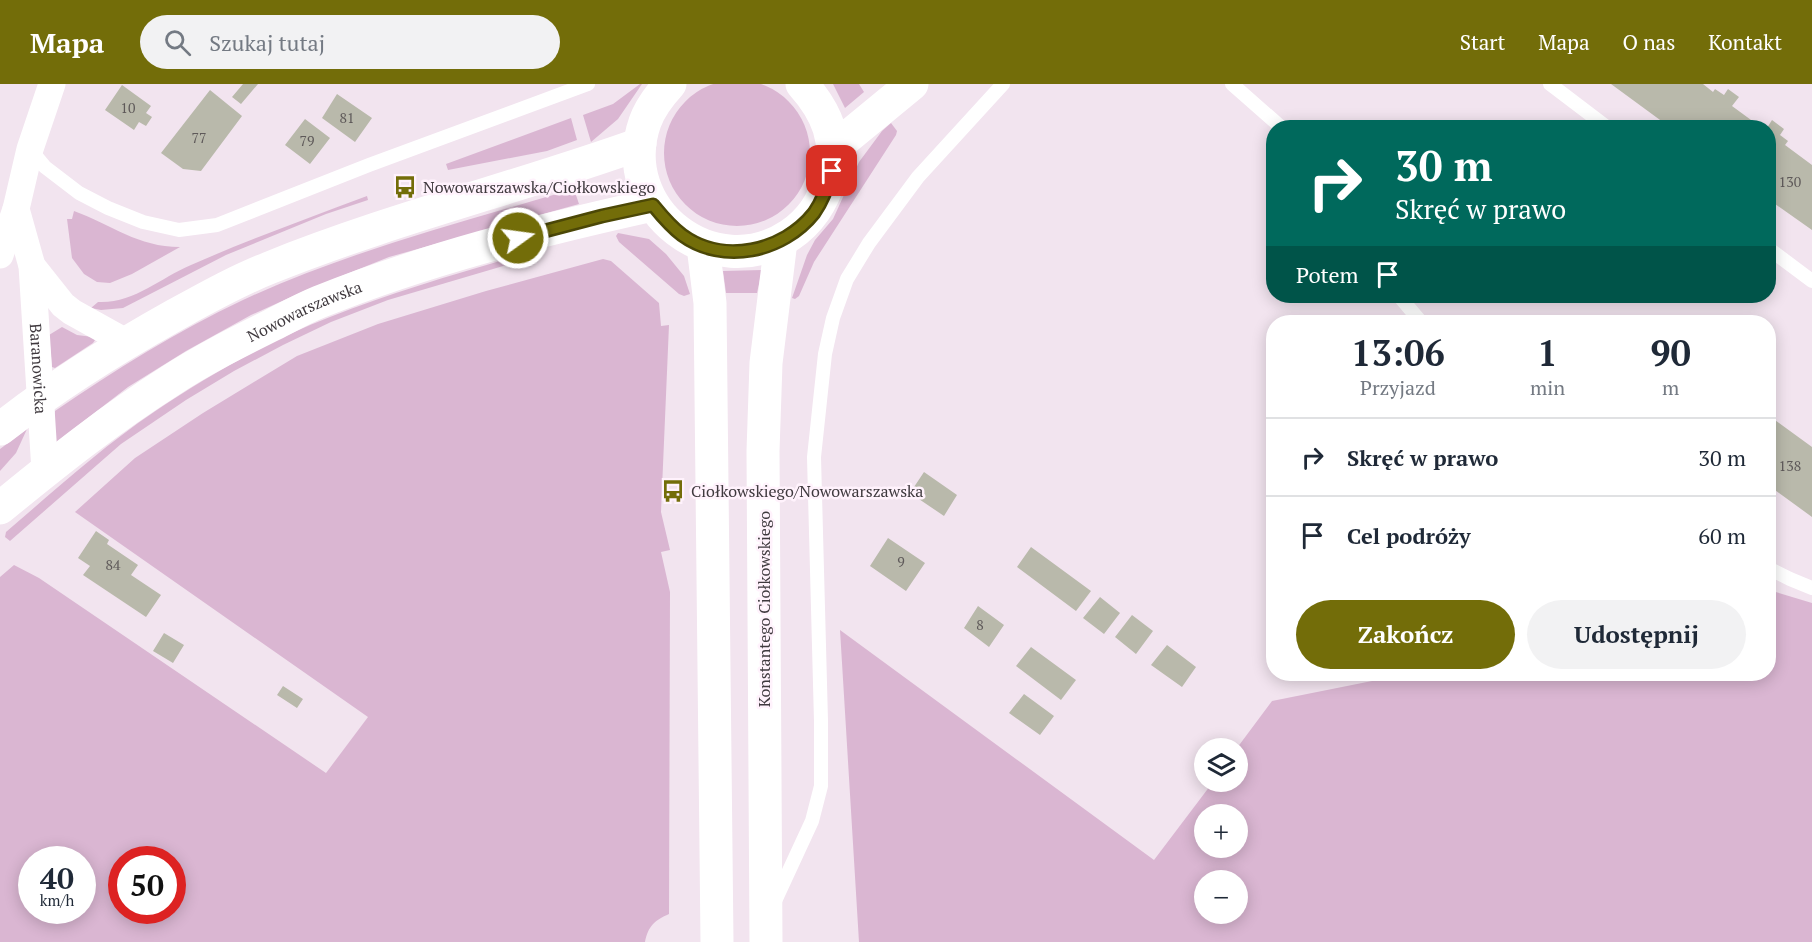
<!DOCTYPE html>
<html lang="pl">
<meta charset="utf-8">
<style>
body{margin:0;font-family:"PT Serif",serif;background:#f2f2f3;color:#1f2937;height:100vh;display:flex;flex-direction:column;font-size:22px;white-space:nowrap}
*{box-sizing:border-box;margin:0}
p{font-size:20px;color:#747a83}
.icon{flex:none;width:33px;height:33px;fill:none;stroke:currentColor;stroke-width:2;stroke-linecap:round;stroke-linejoin:round}
.map{position:relative;flex:1;overflow:hidden}
.side{position:absolute;left:1266px;top:231px;width:510px;height:366px;display:flex;flex-direction:column;background:#fff;border-radius:24px;box-shadow:0 3px 15px #0003}
.side>*{flex:none}
.guide{position:absolute;left:1266px;top:36px;width:510px;height:183px;border-radius:24px;box-shadow:0 3px 15px #0003;background:#00695c;color:#fff;overflow:hidden}
.controls{position:absolute;left:1194px;top:654px;display:grid;gap:12px}
.controls a{display:grid;place-items:center;width:54px;height:54px;border-radius:50%;background:#fff;box-shadow:0 3px 15px #0003;font-size:30px}
.speed{position:absolute;left:18px;top:762px;display:flex;gap:12px;font-size:30px;font-weight:700;text-align:center}
.speed>*{display:grid;place-content:center;width:78px;height:78px;border-radius:50%;background:#fff;box-shadow:0 3px 15px #0003;line-height:1}
.speed small{font-size:15px;font-weight:400}
.speed .limit{border:9px solid #d22;background:#fff;color:#111}
.pin{position:absolute;display:grid;place-items:center;width:51px;height:51px;color:#fff;margin:-26px;border-radius:12px;box-shadow:0 3px 9px #0006}
.me{position:absolute;width:66px;margin:-33px;rotate:76deg;stroke-linejoin:round;filter:drop-shadow(0 0 4px #0008)}
.turn{display:flex;align-items:center;gap:21px;height:126px;padding:0 30px;font-size:27px}
.turn .icon{width:78px;height:78px;stroke-width:2.5}
.turn b{display:block;font-size:42px;line-height:51px}
.then{display:flex;align-items:center;height:57px;padding:0 30px;background:#0003;gap:12px;font-size:22px}
.eta{display:flex;justify-content:space-evenly;align-items:center;height:102px;text-align:center}
.eta b{font-size:36px;font-weight:700;line-height:42px}
.cta{display:flex;gap:12px;margin-top:auto;padding:12px 30px}
.cta a{flex:1;height:69px;border-radius:36px;background:#736d09;color:#fff;font-size:24px;font-weight:700;line-height:69px;text-align:center}
.cta a+a{background:#f2f2f3;color:#1f2937}
ul{padding:0;list-style:none}
li{display:flex;align-items:center;gap:18px;height:78px;padding:0 30px;border-top:2px solid #e0e1e3}
li div{flex:1}
li b{display:block;font-size:22px}
li em{font-style:normal}
header{display:flex;align-items:center;gap:36px;box-sizing:border-box;height:84px;padding:0 30px;background:#736d09;color:#fff}
header strong{font-size:28px}
nav{display:flex;gap:33px;margin-inline-start:auto;font-size:21px}
.search{width:420px;height:54px;background:#f2f2f3;display:flex;align-items:center;gap:15px;box-sizing:border-box;padding:0 21px;border-radius:33px;color:#747a83;font-size:22px}
.map>svg:first-child{display:block}
.green{fill:#dab6d2;fill-rule:evenodd}
.building{fill:#b9b9ab}
.lines{fill:none;stroke-linecap:round;stroke-linejoin:round}
.lane{stroke:#fff;stroke-width:14}
.street{stroke:#fff;stroke-width:27}
.secondary{stroke:#fff;stroke-width:33}
.primary{stroke:#fff;stroke-width:33}
.highway{stroke:#fff;stroke-width:33}
.route-casing{stroke:#4b4706;stroke-width:15}
.route{stroke:#736d09;stroke-width:10}
.labels{text-anchor:middle;stroke-width:5;stroke-linejoin:round;paint-order:stroke}
.number-label{font-size:14px;fill:#5e5959}
.poi-label{font-size:16px;fill:#3f393e;stroke:#fff2fc;text-anchor:start}
.street-label{font-size:16px;fill:#3f393e;stroke:#fff2fc}
</style>
<header>
<strong>Mapa</strong>
<div class="search"><svg class="icon" aria-label="search" viewBox="0 0 24 24"><circle cx="10" cy="10" r="6"/><path d="M15 15l6 6"/></svg>Szukaj tutaj</div>
<nav><a>Start</a><a>Mapa</a><a>O nas</a><a>Kontakt</a></nav>
</header>
<div class="map">
<svg width="1812" height="858" viewBox="0 0 1812 858">
<rect width="100%" height="100%" fill="#f2e4ef"/>
<!-- green -->
<path class="green" d="M664 69a73 73 0 1 1 146 0a73 73 0 1 1-146 0Z
M640,0H642L618,35L591,58L583,31L613,20Z
M833,0H859L864,8L845,24Z
M571,34L577,56L547,67L448,86L446,80Z
M891,39L897,47L896,51L814,178L799,212L795,215L792,214L807,171L815,156L833,135L859,78L882,47Z
M574,105L579,120L389,173L302,208L251,231L186,267L128,303L49,364L55,327C115,286 177,247 243,216C349,167 462,138 574,105Z
M367,112L368,116L326,130L226,171L123,224L101,226L91,224L98,218C133,220 160,194 191,181C248,156 308,134 367,112Z
M74,127C112,141 138,163 180,163L132,190L110,199L97,198L84,190L72,174L67,135H72Z
M618,149L649,155L666,170L684,192L690,210L684,212L679,210L619,158L616,152Z
M524,170V176L388,216L331,238L283,261L234,287L186,316L121,360L10,457L5,453L6,448C54,407 102,363 154,328C209,291 268,257 330,233C393,208 459,189 524,170Z
M603,175L611,177L659,219L661,242L669,241L661,428L670,466L661,468L670,508L669,830C655,836 648,842 645,858H0V493L14,481L39,494L326,689L368,633L75,428L135,374L203,329L297,272L378,240L486,207ZM32,776H82V826H32ZM122,776H172V826H122Z
M762,186L757,209H726L723,187Z
M62,243L77,251L93,253L95,256L93,259L55,284L52,283L49,251Z
M27,345L16,369L0,387V365Z
M1769,506L1812,519V858H859L840,546L1154,776L1213,698H1238L1237,664L1272,617L1407,590H1768ZM1204,730H1238V764H1204ZM1204,796H1238V830H1204Z"/>
<!-- building -->
<path class="building" d="M243,0H258L241,20L232,13Z
M1611,0H1703L1713,8L1715,5L1724,11L1728,5L1739,13L1732,22L1762,44H1671Z
M122,1L151,22L146,29L152,33L146,42L139,38L134,46L105,26Z
M210,6L242,32L201,87L183,85L161,69Z
M337,10L372,34L355,58L322,34Z
M305,35L330,54L310,80L285,61Z
M1772,36L1784,45L1780,51L1788,57L1785,61L1812,81V146L1768,115L1767,44Z
M1768,331L1812,363V433L1768,401Z
M924,388L957,411L944,432L910,409Z
M96,447L109,456L107,460L138,481L131,491L161,511L146,533L83,491L90,482L78,474Z
M888,454L925,479L906,507L870,482Z
M1031,463L1091,507L1076,527L1017,483Z
M1100,513L1120,529L1104,550L1083,534Z
M978,522L1004,541L989,563L964,544Z
M1132,531L1153,547L1136,570L1115,553Z
M164,549L184,561L173,579L153,567Z
M1167,561L1196,583L1182,603L1151,581Z
M1031,563L1076,596L1061,616L1016,582Z
M283,602L303,615L297,624L277,611Z
M1024,610L1054,632L1040,651L1009,629Z"/>
<g class="lines">
<!-- lane -->
<path class="lane" d="M1232,0L1282,44
M1550,0L1608,44
M30,65L45,83L79,109L108,124L143,138L179,146L217,141L369,81L588,0
M1768,164L1812,197
M1399,212L1421,238
M1768,484L1790,495L1812,504
M775,817L812,737L821,702V637L814,373L825,270L833,234L847,195L869,159L918,93L1003,0"/>
<!-- street -->
<g class="street">
<path id="s1" d="M16,125L32,182L45,387"/>
<path d="M0,171L16,125L30,65L52,0"/>
<path d="M32,182L63,221L72,228L126,258"/>
</g>
<!-- secondary -->
<g class="secondary">
<path d="M0,345C55,302 114,265 175,231C206,214 236,197 269,184C390,135 517,104 640,60"/>
<path id="s2" d="M0,424C55,379 110,335 170,297C202,276 236,259 270,242C286,234 302,225 319,218C426,175 540,146 653,121"/>
</g>
<!-- primary -->
<path class="primary" d="M703,162L710,219L717,858
M766,858L763,367L766,279L781,157"/>
<!-- highway -->
<path class="highway" d="M670,0C660,11 650,24 645,38C614,126 714,202 790,151C809,138 823,118 829,96C840,58 827,28 802,0
M833,65L912,0"/>
</g>
<g class="lines">
<!-- route casing -->
<g class="route-casing">
<path id="route" d="M518,154L602,132L653,121C662,132 670,142 682,151C723,181 783,168 814,129C823,116 828,102 832,87"/>
</g>
<!-- route -->
<use href="#route" class="route"/>
</g>
<!-- icons -->
<defs>
<g id="bus-bare" transform="scale(1.8)"><path d="M-5-6H5V4H4V6H2V4H-2V6H-4V4H-5ZM-3.5-4V0h7V-4ZM-3.5 1.2v1.5H-2V1.2ZM2 1.2v1.5H3.5V1.2Z" fill="#736d09" stroke="#fff2fc" stroke-width="2.5" paint-order="stroke"/></g>
</defs>
<g fill-rule="evenodd">
<use href="#bus-bare" x="405" y="103"/>
<use href="#bus-bare" x="673" y="407"/>
</g>
<g class="labels">
<!-- number labels -->
<g class="number-label">
<text x="128" y="29">10</text>
<text x="347" y="39">81</text>
<text x="199" y="59">77</text>
<text x="307" y="62">79</text>
<text x="1790" y="103">130</text>
<text x="1790" y="387">138</text>
<text x="901" y="483">9</text>
<text x="113" y="486">84</text>
<text x="980" y="546">8</text>
</g>
<!-- poi labels -->
<g class="poi-label">
<text x="423" y="109">Nowowarszawska/Ciołkowskiego</text>
<text x="691" y="413">Ciołkowskiego/Nowowarszawska</text>
</g>
<!-- street labels -->
<g class="street-label">
<text dy="6" stroke="none"><textPath href="#s2" startOffset="364">Nowowarszawska</textPath></text>
<text dy="6" stroke="none"><textPath href="#s1" startOffset="162">Baranowicka</textPath></text>
<text transform="translate(764 525) rotate(-90)" y="6">Konstantego Ciołkowskiego</text>
</g>
</g>
</svg>
<div class="controls">
<a><svg class="icon" aria-label="layers" viewBox="0 0 24 24"><path d="M12 4l9 5-9 5-9-5zM3 14l9 5 9-5"/></svg></a>
<a>+</a>
<a>−</a>
</div>
<div class="speed"><div>40<small>km/h</small></div><div class="limit">50</div></div>
<div class="pin" style="left:832px;top:87px;background:#d93025"><svg class="icon" aria-label="arrive" viewBox="0 0 24 24"><path d="M6 21V4h12l-3 4 3 4H6"/></svg></div>
<svg class="me" style="left:518px;top:154px" viewBox="-20 -20 40 40"><circle r="17" fill="#736d09" stroke="#fff" stroke-width="3"/><path d="M0-11L8 9 0 5-8 9z" fill="#fff"/></svg>
<div class="guide">
<div class="turn"><svg class="icon" aria-label="right" viewBox="0 0 24 24"><path d="M7 20v-9h11M14 6l5 5-5 5"/></svg><div><b>30 m</b>Skręć w prawo</div></div>
<div class="then">Potem<svg class="icon" aria-label="arrive" viewBox="0 0 24 24"><path d="M6 21V4h12l-3 4 3 4H6"/></svg></div>
</div>
<section class="side">
<div class="eta">
<div><b>13:06</b><p>Przyjazd</p></div>
<div><b>1</b><p>min</p></div>
<div><b>90</b><p>m</p></div>
</div>
<ul>
<li><svg class="icon" aria-label="right" viewBox="0 0 24 24"><path d="M7 20v-9h11M14 6l5 5-5 5"/></svg><div><b>Skręć w prawo</b></div><em>30 m</em></li>
<li><svg class="icon" aria-label="arrive" viewBox="0 0 24 24"><path d="M6 21V4h12l-3 4 3 4H6"/></svg><div><b>Cel podróży</b></div><em>60 m</em></li>
</ul>
<div class="cta"><a>Zakończ</a><a>Udostępnij</a></div>
</section>
</div>
